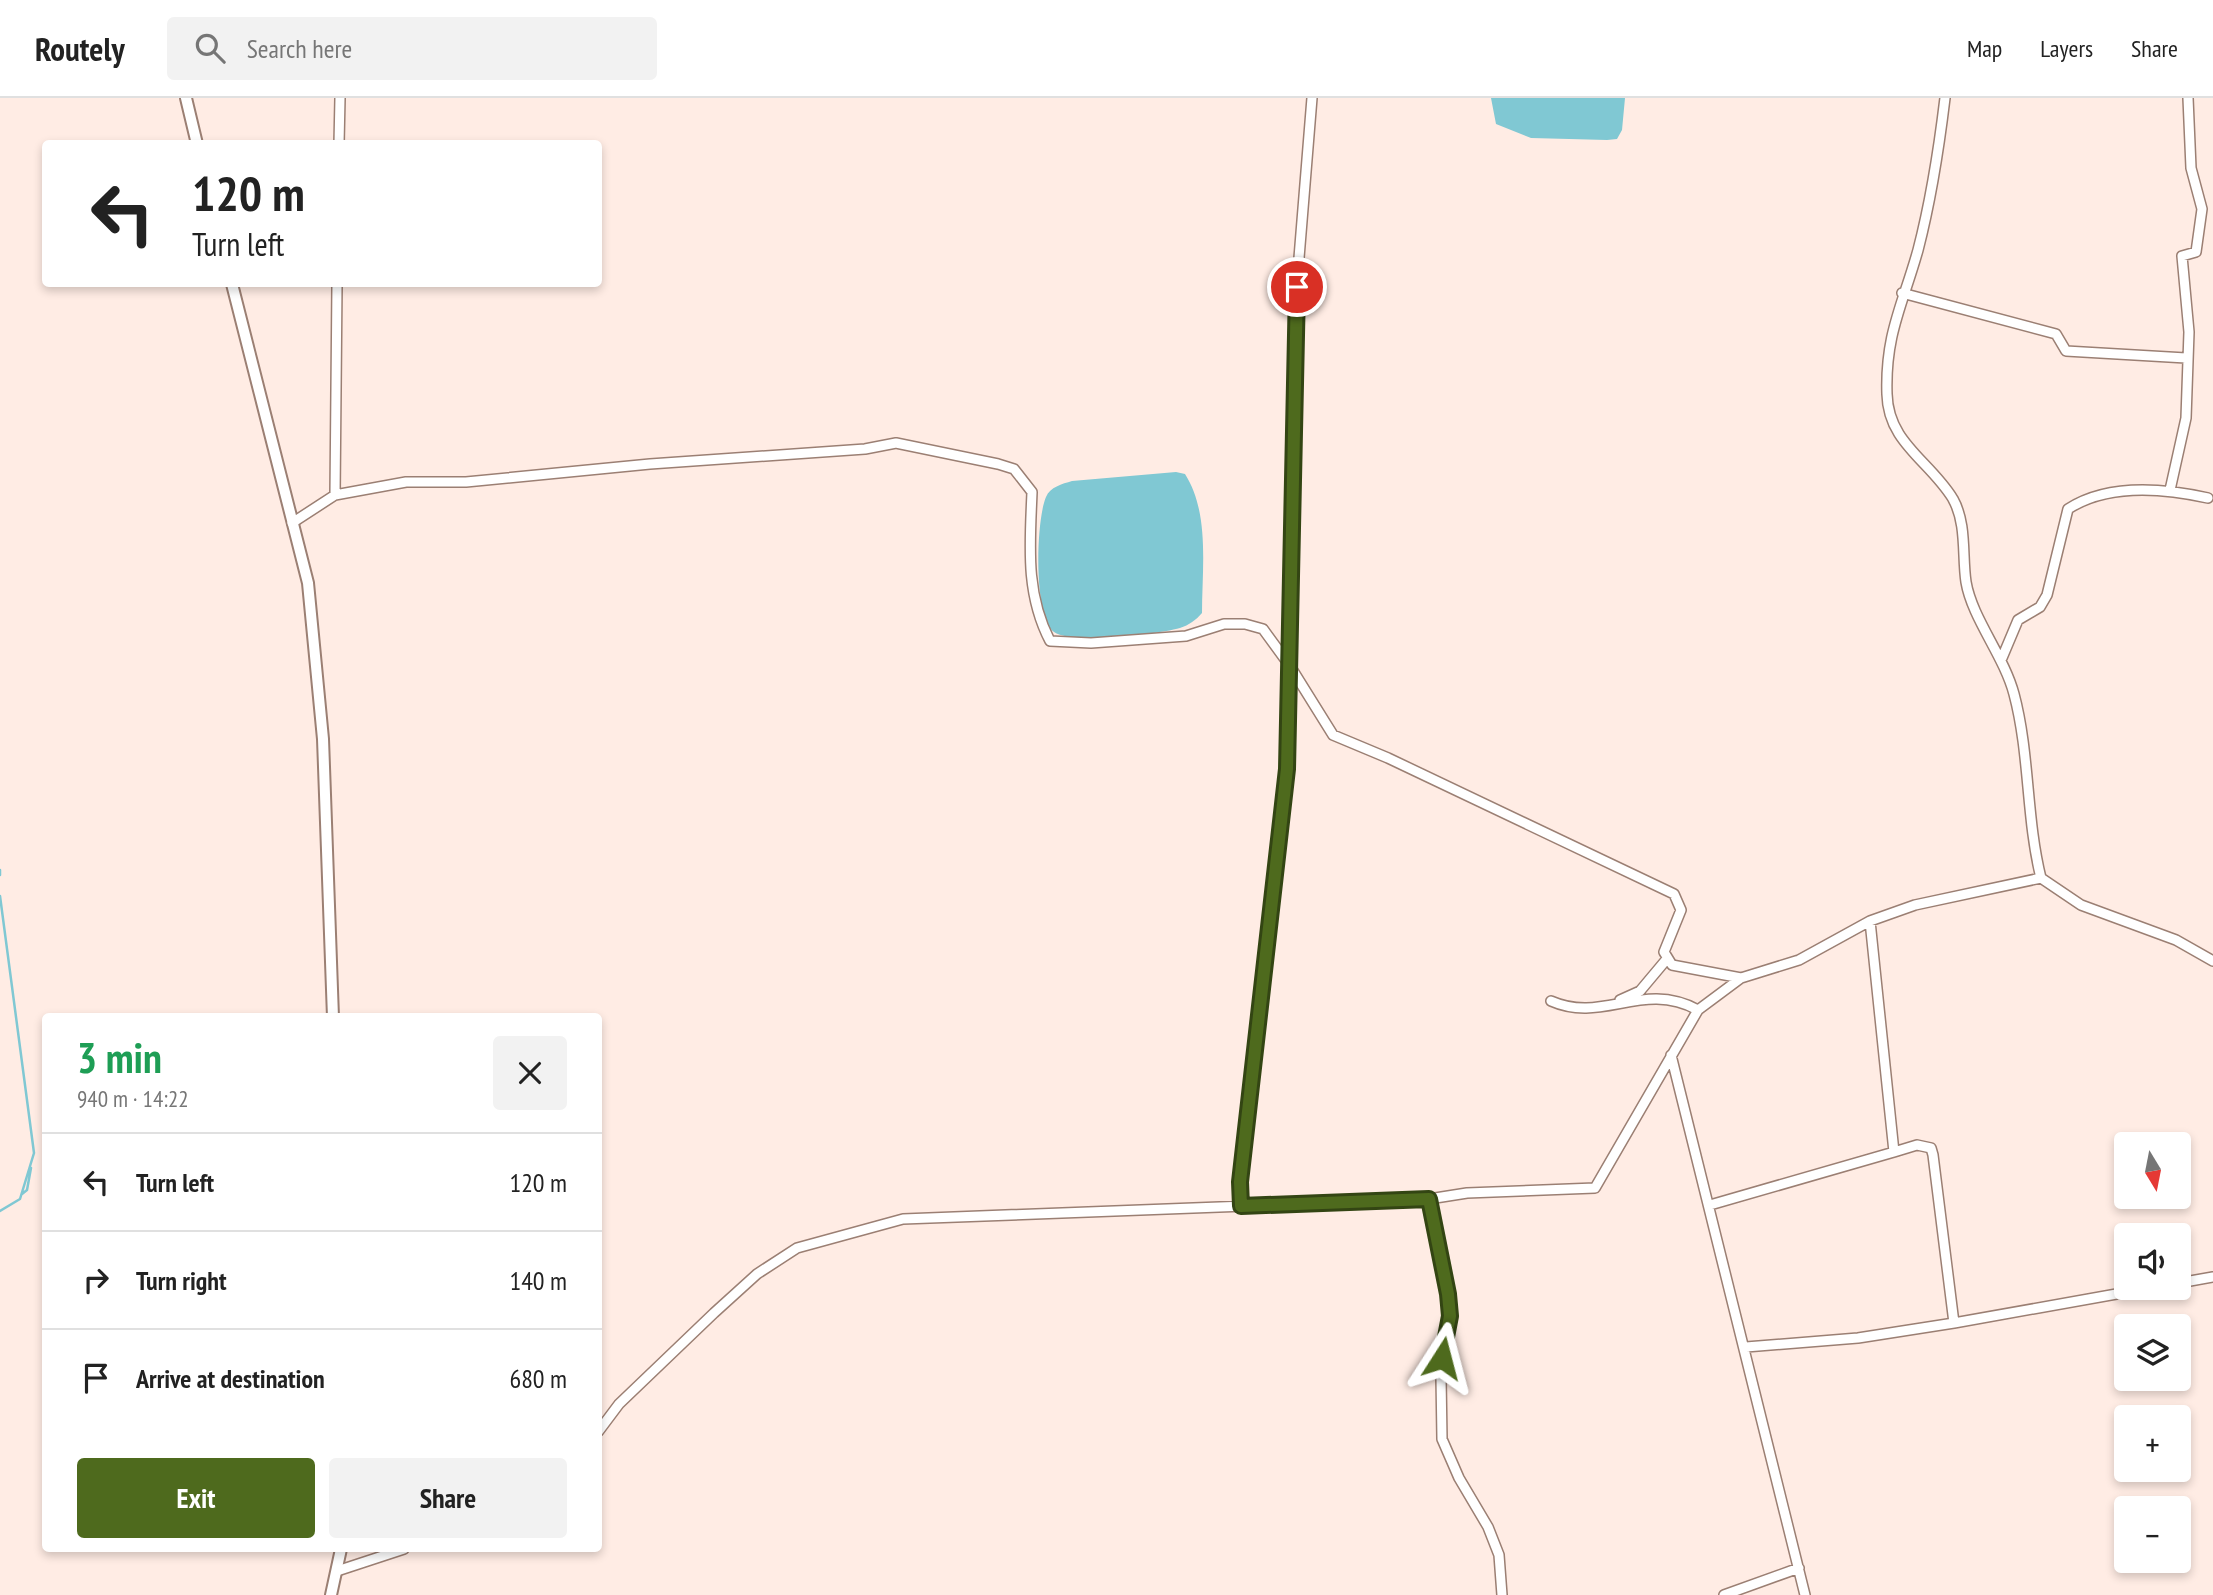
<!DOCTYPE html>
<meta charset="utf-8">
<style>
body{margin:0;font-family:"PT Sans Narrow",sans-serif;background:#f2f2f2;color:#222;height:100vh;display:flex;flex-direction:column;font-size:26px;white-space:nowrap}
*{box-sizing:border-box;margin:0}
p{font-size:23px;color:#767676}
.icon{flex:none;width:38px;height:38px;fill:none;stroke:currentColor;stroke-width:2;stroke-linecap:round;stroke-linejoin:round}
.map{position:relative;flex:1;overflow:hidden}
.side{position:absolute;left:42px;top:915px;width:560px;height:539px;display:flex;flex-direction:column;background:#fff;border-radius:7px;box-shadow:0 4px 10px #0003}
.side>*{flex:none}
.hud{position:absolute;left:42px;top:42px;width:560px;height:147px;border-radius:7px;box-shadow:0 4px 10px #0003;background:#fff;color:#222;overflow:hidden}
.needle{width:46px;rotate:170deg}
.controls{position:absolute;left:2114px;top:1034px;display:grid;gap:14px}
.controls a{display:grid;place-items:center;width:77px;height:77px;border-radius:7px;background:#fff;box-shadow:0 4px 10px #0003;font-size:35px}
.pin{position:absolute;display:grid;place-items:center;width:60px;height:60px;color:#fff;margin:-30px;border:4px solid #fff;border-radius:50%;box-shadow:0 2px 7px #0007}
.me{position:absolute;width:77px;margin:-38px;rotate:9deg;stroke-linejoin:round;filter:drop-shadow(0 0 5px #0008)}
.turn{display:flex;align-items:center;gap:24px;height:147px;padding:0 35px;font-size:32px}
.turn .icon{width:91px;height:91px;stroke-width:2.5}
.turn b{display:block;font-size:49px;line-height:60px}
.round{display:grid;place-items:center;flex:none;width:74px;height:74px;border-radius:7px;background:#f2f2f2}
.head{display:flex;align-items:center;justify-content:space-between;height:119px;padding:0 35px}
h1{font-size:42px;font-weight:700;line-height:52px;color:#1e9e55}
.action{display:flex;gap:14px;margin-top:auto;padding:14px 35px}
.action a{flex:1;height:80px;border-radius:7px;background:#4e6a1d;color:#fff;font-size:28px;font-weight:700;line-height:80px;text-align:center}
.action a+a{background:#f2f2f2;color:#222}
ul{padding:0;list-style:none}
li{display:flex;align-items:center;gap:21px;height:98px;padding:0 35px;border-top:2px solid #e0e0e0}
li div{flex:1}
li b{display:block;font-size:26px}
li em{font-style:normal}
header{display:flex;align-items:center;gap:42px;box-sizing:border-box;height:98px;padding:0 35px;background:#fff;border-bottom:2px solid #e0e0e0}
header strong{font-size:33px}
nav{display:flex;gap:38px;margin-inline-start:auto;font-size:24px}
.search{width:490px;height:63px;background:#f2f2f2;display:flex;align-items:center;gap:18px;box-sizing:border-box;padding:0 24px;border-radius:7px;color:#767676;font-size:26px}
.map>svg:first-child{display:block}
.water{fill:#80c8d3}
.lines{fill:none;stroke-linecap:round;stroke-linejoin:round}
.stream{stroke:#80c8d3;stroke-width:2.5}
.minor-casing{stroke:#9b7f73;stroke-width:12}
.tertiary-casing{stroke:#9b7f73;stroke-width:14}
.minor{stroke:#fff;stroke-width:9}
.tertiary{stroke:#fff;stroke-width:10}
.route-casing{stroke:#334513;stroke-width:18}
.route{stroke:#4e6a1d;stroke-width:12}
</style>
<header>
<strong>Routely</strong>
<div class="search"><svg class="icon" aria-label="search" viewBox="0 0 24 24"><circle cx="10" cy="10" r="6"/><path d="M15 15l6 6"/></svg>Search here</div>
<nav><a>Map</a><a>Layers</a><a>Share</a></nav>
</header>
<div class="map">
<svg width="2213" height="1497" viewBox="0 0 2213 1497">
<rect width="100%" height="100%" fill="#ffece4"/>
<!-- water -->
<path class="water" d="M1491,0H1625L1622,32L1617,41L1607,42L1531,40L1496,26Z
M1176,374L1185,376C1210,415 1202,471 1202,515C1196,522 1189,527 1180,530C1159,536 1071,547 1054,534C1033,519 1036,422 1046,399C1050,389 1062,386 1072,383Z"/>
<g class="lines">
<!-- stream -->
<path class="stream" d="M0,772V777
M0,798L34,1055L20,1101L0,1113
M22,1096L27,1092L31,1070"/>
<!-- minor casing -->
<g class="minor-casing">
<path id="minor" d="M1945,0C1939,50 1931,102 1918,152C1903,206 1885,236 1887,296C1888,345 1930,363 1953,401C1967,426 1962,458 1966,484C1972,520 2004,558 2014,596C2030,656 2026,720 2041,780L2081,807L2176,842L2213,863
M339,46L340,0
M1902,195L2056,236L2066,253L2186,260
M2170,392L2186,320L2189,234L2182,158L2196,154L2202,111L2191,70L2188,0
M335,397L337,186
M292,425L335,397L406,384H466L650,366L865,351L896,345L998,366L1014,371L1032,394C1030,446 1025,495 1050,543L1091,545L1186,538L1224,526H1245L1263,531L1290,568L1333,637L1388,660L1674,796L1681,812L1664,854L1672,867L1741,880
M2002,560L2018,522L2040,509L2047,497L2068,411C2108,385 2163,390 2208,400
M1620,902L1640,893L1666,862
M1551,903C1603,926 1642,882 1698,912
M1671,957L1805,1497
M1894,1054L1917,1047L1931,1050L1933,1057L1954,1225L2150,1190
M1429,1101L1450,1218L1441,1279L1442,1341L1459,1380L1488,1429L1499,1457L1502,1497
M1710,1107L1894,1054L1870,823
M1241,1108L1240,1084L1287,671L1295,209L1312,0
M2179,1185L2213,1179
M1746,1249L1858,1240L1954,1225
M598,1334L619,1306L714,1215L757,1176L797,1150L903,1121L1429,1101L1467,1095L1595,1090L1698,912L1741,880L1799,862L1870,823L1915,807L2041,780
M337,1473L404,1451
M1724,1497L1799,1470"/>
</g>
<!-- tertiary casing -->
<g class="tertiary-casing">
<path id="tertiary" d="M186,0L197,46
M232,186L308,485L323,641L333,919
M331,1497L341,1451"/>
</g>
<!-- minor -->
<use href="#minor" class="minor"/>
<!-- tertiary -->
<use href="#tertiary" class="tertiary"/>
</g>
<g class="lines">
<!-- route casing -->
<g class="route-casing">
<path id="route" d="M1297,189L1287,671L1240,1084L1241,1108L1429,1101L1448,1196L1450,1218L1442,1260"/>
</g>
<!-- route -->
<use href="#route" class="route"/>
</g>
</svg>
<div class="controls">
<a><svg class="needle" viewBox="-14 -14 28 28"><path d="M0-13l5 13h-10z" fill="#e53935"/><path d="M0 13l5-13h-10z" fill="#767676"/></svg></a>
<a><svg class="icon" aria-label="sound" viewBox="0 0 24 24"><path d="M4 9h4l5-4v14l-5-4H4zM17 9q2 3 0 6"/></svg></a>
<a><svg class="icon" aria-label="layers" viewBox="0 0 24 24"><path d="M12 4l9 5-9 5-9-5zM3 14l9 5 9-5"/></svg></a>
<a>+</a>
<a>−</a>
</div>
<div class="pin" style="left:1297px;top:189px;background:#d93025"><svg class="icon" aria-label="arrive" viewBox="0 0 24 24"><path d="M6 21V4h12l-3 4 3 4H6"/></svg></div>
<svg class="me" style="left:1442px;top:1260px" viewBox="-20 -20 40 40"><path d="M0-17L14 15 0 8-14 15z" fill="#4e6a1d" stroke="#fff" stroke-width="4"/></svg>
<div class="hud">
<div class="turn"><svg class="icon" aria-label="left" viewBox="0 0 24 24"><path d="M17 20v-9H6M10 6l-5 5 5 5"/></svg><div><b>120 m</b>Turn left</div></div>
</div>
<section class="side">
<div class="head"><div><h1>3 min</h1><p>940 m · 14:22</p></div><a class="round"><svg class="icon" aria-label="close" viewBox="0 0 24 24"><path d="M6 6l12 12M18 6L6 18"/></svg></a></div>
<ul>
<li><svg class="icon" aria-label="left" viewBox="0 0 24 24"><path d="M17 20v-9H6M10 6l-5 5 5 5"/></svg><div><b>Turn left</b></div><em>120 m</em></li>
<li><svg class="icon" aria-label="right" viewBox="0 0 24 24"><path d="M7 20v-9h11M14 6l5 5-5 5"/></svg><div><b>Turn right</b></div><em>140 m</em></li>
<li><svg class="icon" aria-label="arrive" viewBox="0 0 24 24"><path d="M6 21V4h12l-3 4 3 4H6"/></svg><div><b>Arrive at destination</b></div><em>680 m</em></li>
</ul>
<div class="action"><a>Exit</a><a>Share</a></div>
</section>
</div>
